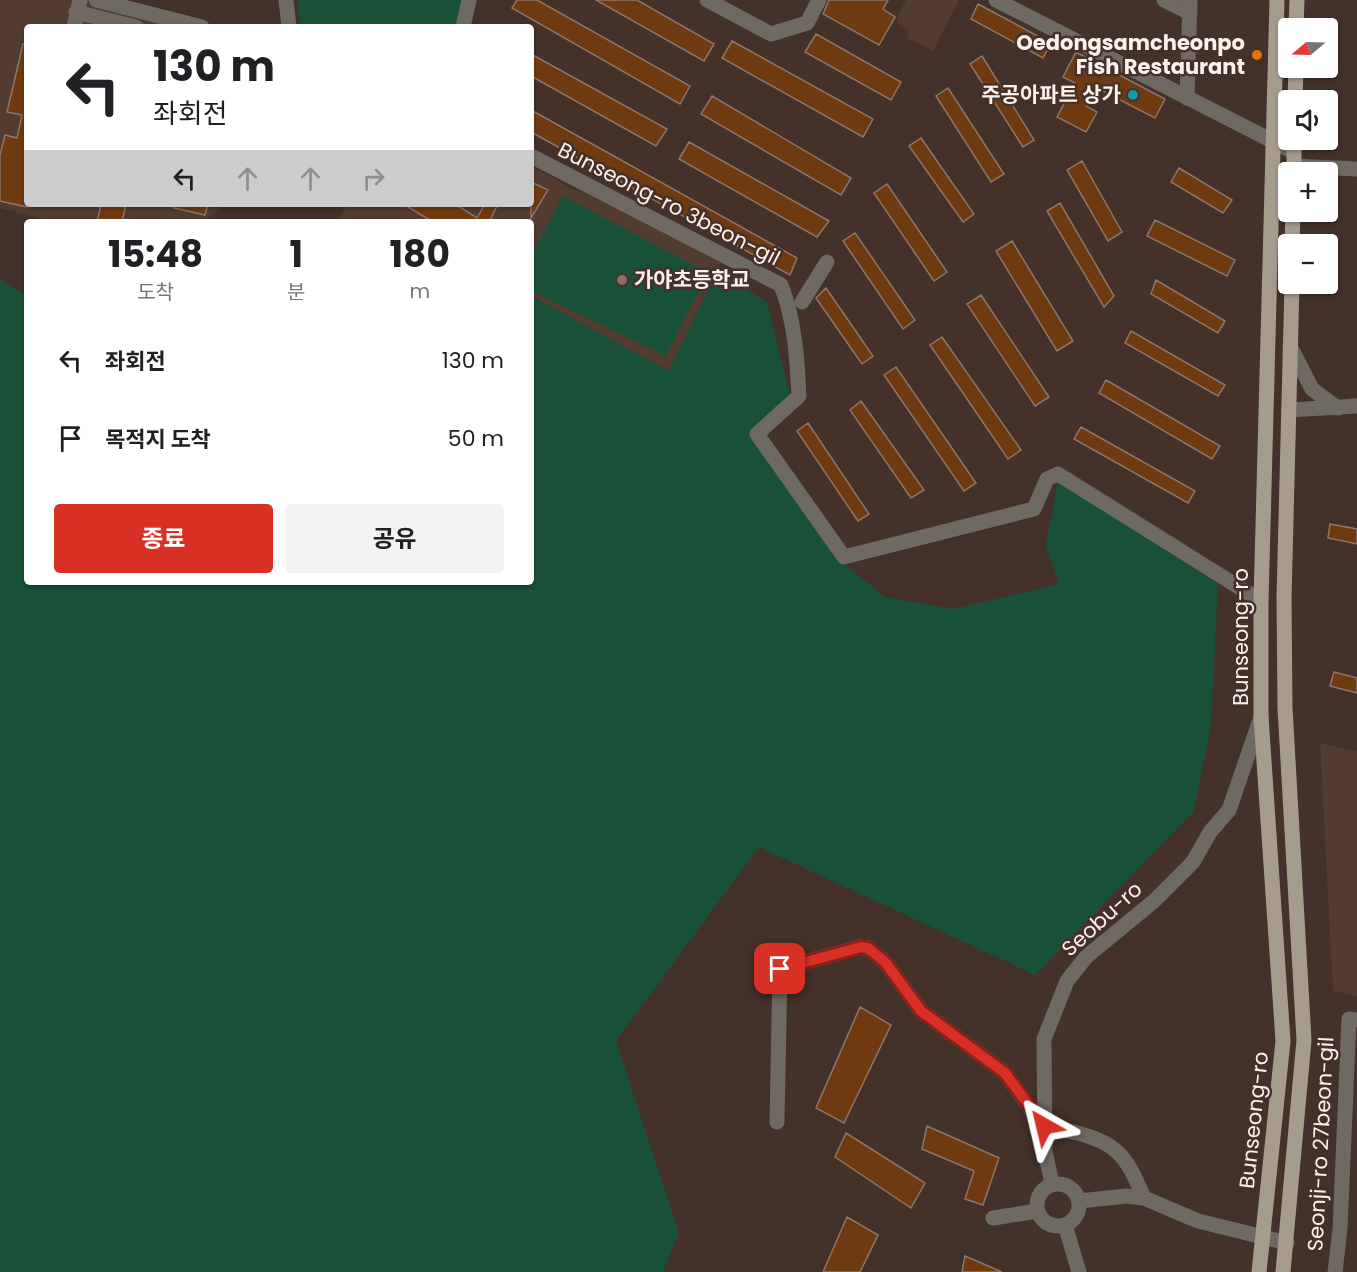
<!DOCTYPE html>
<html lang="ko">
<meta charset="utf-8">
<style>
body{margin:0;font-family:Poppins,"Noto Sans KR",sans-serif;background:#f2f2f2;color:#202124;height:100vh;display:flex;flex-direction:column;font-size:22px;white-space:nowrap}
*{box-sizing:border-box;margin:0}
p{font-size:20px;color:#757577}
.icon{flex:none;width:33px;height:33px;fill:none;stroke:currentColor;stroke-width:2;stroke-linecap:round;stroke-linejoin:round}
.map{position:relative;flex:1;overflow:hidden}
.side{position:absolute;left:24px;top:219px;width:510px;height:366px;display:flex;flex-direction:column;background:#fff;border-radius:6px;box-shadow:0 2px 4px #0004}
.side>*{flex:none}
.banner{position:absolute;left:24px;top:24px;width:510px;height:183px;border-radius:6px;box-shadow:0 2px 4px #0004;background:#fff;color:#202124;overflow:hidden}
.needle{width:39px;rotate:251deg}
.controls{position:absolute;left:1278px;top:18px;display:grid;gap:12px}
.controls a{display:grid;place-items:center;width:60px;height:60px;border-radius:6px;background:#fff;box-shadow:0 2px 4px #0004;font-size:30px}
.pin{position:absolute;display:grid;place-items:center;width:51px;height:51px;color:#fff;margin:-26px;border-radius:12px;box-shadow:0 3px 9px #0006}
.me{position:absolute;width:66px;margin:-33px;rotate:323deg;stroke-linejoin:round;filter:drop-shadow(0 0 4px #0008)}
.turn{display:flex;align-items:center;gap:21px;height:126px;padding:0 30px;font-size:27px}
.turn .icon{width:78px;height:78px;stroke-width:2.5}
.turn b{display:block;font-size:42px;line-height:51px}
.lanes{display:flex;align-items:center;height:57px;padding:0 30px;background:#0003;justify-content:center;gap:30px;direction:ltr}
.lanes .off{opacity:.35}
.eta{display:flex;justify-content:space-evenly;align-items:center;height:102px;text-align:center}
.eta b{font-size:36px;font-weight:700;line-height:42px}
.cta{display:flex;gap:12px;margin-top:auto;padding:12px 30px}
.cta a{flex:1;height:69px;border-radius:6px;background:#d93025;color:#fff;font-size:24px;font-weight:700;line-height:69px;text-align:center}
.cta a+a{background:#f2f2f2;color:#202124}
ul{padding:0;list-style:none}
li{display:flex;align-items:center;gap:18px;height:78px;padding:0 30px}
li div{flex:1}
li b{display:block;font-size:22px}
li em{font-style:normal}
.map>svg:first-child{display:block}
.built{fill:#523b2f}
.green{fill:#185137}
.building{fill:#703a11;stroke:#8b776b;stroke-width:1.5}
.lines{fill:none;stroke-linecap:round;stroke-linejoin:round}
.minor{stroke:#6e6a62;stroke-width:15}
.major{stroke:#a69c8c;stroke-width:15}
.route-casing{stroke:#8d1f18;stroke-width:15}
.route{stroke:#d93025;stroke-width:10}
.food-dot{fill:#e8710a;stroke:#443129;stroke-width:2}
.culture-dot{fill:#0f9aa8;stroke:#443129;stroke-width:2}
.education-dot{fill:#8d6e63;stroke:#443129;stroke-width:2}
.labels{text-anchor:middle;stroke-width:5;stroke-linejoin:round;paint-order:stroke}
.poi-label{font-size:21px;font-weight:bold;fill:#fdf1ec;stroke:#443129;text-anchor:end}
.street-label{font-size:21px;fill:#fdf1ec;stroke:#443129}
</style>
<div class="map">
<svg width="1357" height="1272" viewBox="0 0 1357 1272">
<rect width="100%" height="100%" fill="#443129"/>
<!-- built -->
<path class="built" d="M0,0H99L206,27H27V204H220L218,210L202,222H56L0,208Z
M906,0H959L933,51L907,38L909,31L898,23L897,17Z
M531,166L571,188L600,197L721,263L669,371L531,296V222H338L347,204H531Z
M1320,743L1357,751V996L1333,991Z"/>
<!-- green -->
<path class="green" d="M298,0H462L456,27H300Z
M563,196L708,273L666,356L531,291V256Z
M717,271L767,302L790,395L749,434L845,565L885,597L954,609L1059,584L1046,545L1058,482L1218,584L1211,725L1194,811L1035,975L759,847L616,1041L679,1233L663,1272H0V280L27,295V582H531V296L669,371Z"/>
<!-- building -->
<path class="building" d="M517,0H537L690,86L680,104L512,8Z
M596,0H637L714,44L704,61Z
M829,0H888L883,9L895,17L879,45L823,14Z
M978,4L1051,43L1043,58L971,19Z
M816,34L901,82L891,100L805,52Z
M732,41L873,119L863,137L722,58Z
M23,44L27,45V207L0,201V155L5,135L17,138L22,115L7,112Z
M1076,52L1165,99L1155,118L1095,87L1086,106L1097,112L1086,132L1057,117L1075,83L1063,77Z
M531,54L667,129L656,146L531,76Z
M982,56L1034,140L1023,147L970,64Z
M948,88L1004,174L991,182L936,96Z
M712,96L851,178L841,195L701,114Z
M531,110L797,258L790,275L531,132Z
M921,138L974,214L963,222L909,146Z
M689,142L829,221L817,237L679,159Z
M1082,161L1122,232L1108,241L1067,170Z
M1179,168L1232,200L1223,213L1171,182Z
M531,182L548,190L531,218Z
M887,184L947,272L934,281L874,193Z
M1060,203L1114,296L1104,307L1047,211Z
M101,204H126L122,222H97Z
M175,204H208L205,215L174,208Z
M403,204H455L477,218L485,204H498L489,222H433Z
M1155,220L1235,260L1227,276L1147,236Z
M855,233L915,320L903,329L843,241Z
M1012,241L1073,341L1057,351L996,251Z
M1156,280L1225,321L1218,333L1151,294Z
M826,288L873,356L862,364L816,298Z
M981,295L1049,397L1035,406L967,304Z
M1131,331L1225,385L1218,396L1125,343Z
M942,337L1021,450L1008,459L930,345Z
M896,367L976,483L964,491L884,375Z
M1106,380L1220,446L1212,459L1099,393Z
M861,401L924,490L911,498L850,410Z
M808,423L869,514L858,521L797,431Z
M1081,427L1195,491L1188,503L1074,439Z
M1330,524L1357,529V544L1328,538Z
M1334,672L1357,678V693L1330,686Z
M860,1007L891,1025L844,1123L816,1108Z
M927,1126L999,1158L983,1205L965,1199L974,1171L922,1149Z
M846,1133L925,1183L911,1208L835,1157Z
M847,1217L878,1235L860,1272H823Z
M965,1256L1002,1272H962Z"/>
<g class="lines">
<!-- minor -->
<path class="minor" d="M96,0L202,27
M286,0L289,27
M707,0L771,34L807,23L819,0
M996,0L1294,152
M1164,0L1190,13
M76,12L136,27
M74,27L80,0
M463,27L469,0
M1187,98L1190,0
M531,156L781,285C795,321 797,358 799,396L757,434L844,557L1034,509L1047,479L1058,474L1261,601
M1294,166L1357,169
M802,302L827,262
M1290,346L1312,389L1338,408
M1289,410L1357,406
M777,1122L780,969L860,947L868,948L886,963L921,1011L1005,1073L1044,1127C1067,1130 1097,1135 1115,1150C1129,1161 1137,1182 1144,1198
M1037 1205a21 21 0 1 1 42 0a21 21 0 1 1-42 0Z
M1052,1184L1045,1151L1044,1039L1067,981L1086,957L1154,901L1193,862L1210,832L1229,810L1261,717
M1079,1201L1126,1196L1144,1198L1198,1221L1287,1243
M993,1218L1038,1211
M1065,1225L1079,1272
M1335,1272L1340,1229L1349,1019L1357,1020"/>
<!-- major -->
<path class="major" d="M1296,28L1297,0
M1295,100L1296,68
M1294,172V140
M1292,244L1293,212
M1259,1272L1283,1041L1261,717V601L1277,0
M1283,1272L1304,1040L1285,708L1284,598L1292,284"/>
</g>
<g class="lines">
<!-- route casing -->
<g class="route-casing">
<path id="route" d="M780,969L861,947L868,948L886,963L921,1011L1005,1073L1044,1126"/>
</g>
<!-- route -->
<use href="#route" class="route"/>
</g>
<!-- markers -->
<circle class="food-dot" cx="1257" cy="55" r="6"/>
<circle class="culture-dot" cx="1133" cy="95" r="6"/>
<circle class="education-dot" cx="622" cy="280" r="6"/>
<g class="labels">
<!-- poi labels -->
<g class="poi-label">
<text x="1245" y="50">Oedongsamcheonpo<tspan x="1245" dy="24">Fish Restaurant</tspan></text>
<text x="1121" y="102">주공아파트 상가</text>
<text x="634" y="287" text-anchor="start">가야초등학교</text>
</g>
<!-- street labels -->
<g class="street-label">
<text transform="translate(669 204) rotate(27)" y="7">Bunseong-ro 3beon-gil</text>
<text transform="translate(1241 637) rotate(-90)" y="7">Bunseong-ro</text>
<text transform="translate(1102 919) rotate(-42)" y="7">Seobu-ro</text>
<text transform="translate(1254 1120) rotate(-84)" y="7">Bunseong-ro</text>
<text transform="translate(1321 1144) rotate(-87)" y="7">Seonji-ro 27beon-gil</text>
</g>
</g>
</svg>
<div class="controls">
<a><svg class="needle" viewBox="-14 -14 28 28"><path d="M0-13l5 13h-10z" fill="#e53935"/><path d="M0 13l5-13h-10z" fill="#757577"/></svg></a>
<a><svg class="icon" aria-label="sound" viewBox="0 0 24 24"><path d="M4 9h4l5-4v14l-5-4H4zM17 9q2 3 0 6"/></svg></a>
<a>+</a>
<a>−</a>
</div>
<div class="pin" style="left:780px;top:969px;background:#d93025"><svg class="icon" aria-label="arrive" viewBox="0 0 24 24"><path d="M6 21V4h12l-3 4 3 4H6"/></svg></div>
<svg class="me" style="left:1044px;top:1126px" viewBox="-20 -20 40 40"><path d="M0-17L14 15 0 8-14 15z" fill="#d93025" stroke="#fff" stroke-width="4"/></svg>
<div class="banner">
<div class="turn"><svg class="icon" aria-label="left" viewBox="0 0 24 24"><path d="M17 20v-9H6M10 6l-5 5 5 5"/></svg><div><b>130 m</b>좌회전</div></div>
<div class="lanes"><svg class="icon" aria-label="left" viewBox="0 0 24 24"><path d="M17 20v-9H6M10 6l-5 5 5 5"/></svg><svg class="icon off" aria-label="ahead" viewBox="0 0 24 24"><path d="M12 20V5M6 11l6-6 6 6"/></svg><svg class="icon off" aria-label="ahead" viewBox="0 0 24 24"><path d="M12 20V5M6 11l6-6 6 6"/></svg><svg class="icon off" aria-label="right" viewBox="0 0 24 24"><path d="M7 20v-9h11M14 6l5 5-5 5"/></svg></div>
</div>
<section class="side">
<div class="eta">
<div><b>15:48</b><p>도착</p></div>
<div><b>1</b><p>분</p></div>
<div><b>180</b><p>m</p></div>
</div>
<ul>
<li><svg class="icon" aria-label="left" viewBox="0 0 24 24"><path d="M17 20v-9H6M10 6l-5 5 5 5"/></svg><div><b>좌회전</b></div><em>130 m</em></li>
<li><svg class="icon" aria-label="arrive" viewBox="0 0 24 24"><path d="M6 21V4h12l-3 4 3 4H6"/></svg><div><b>목적지 도착</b></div><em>50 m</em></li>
</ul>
<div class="cta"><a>종료</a><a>공유</a></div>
</section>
</div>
